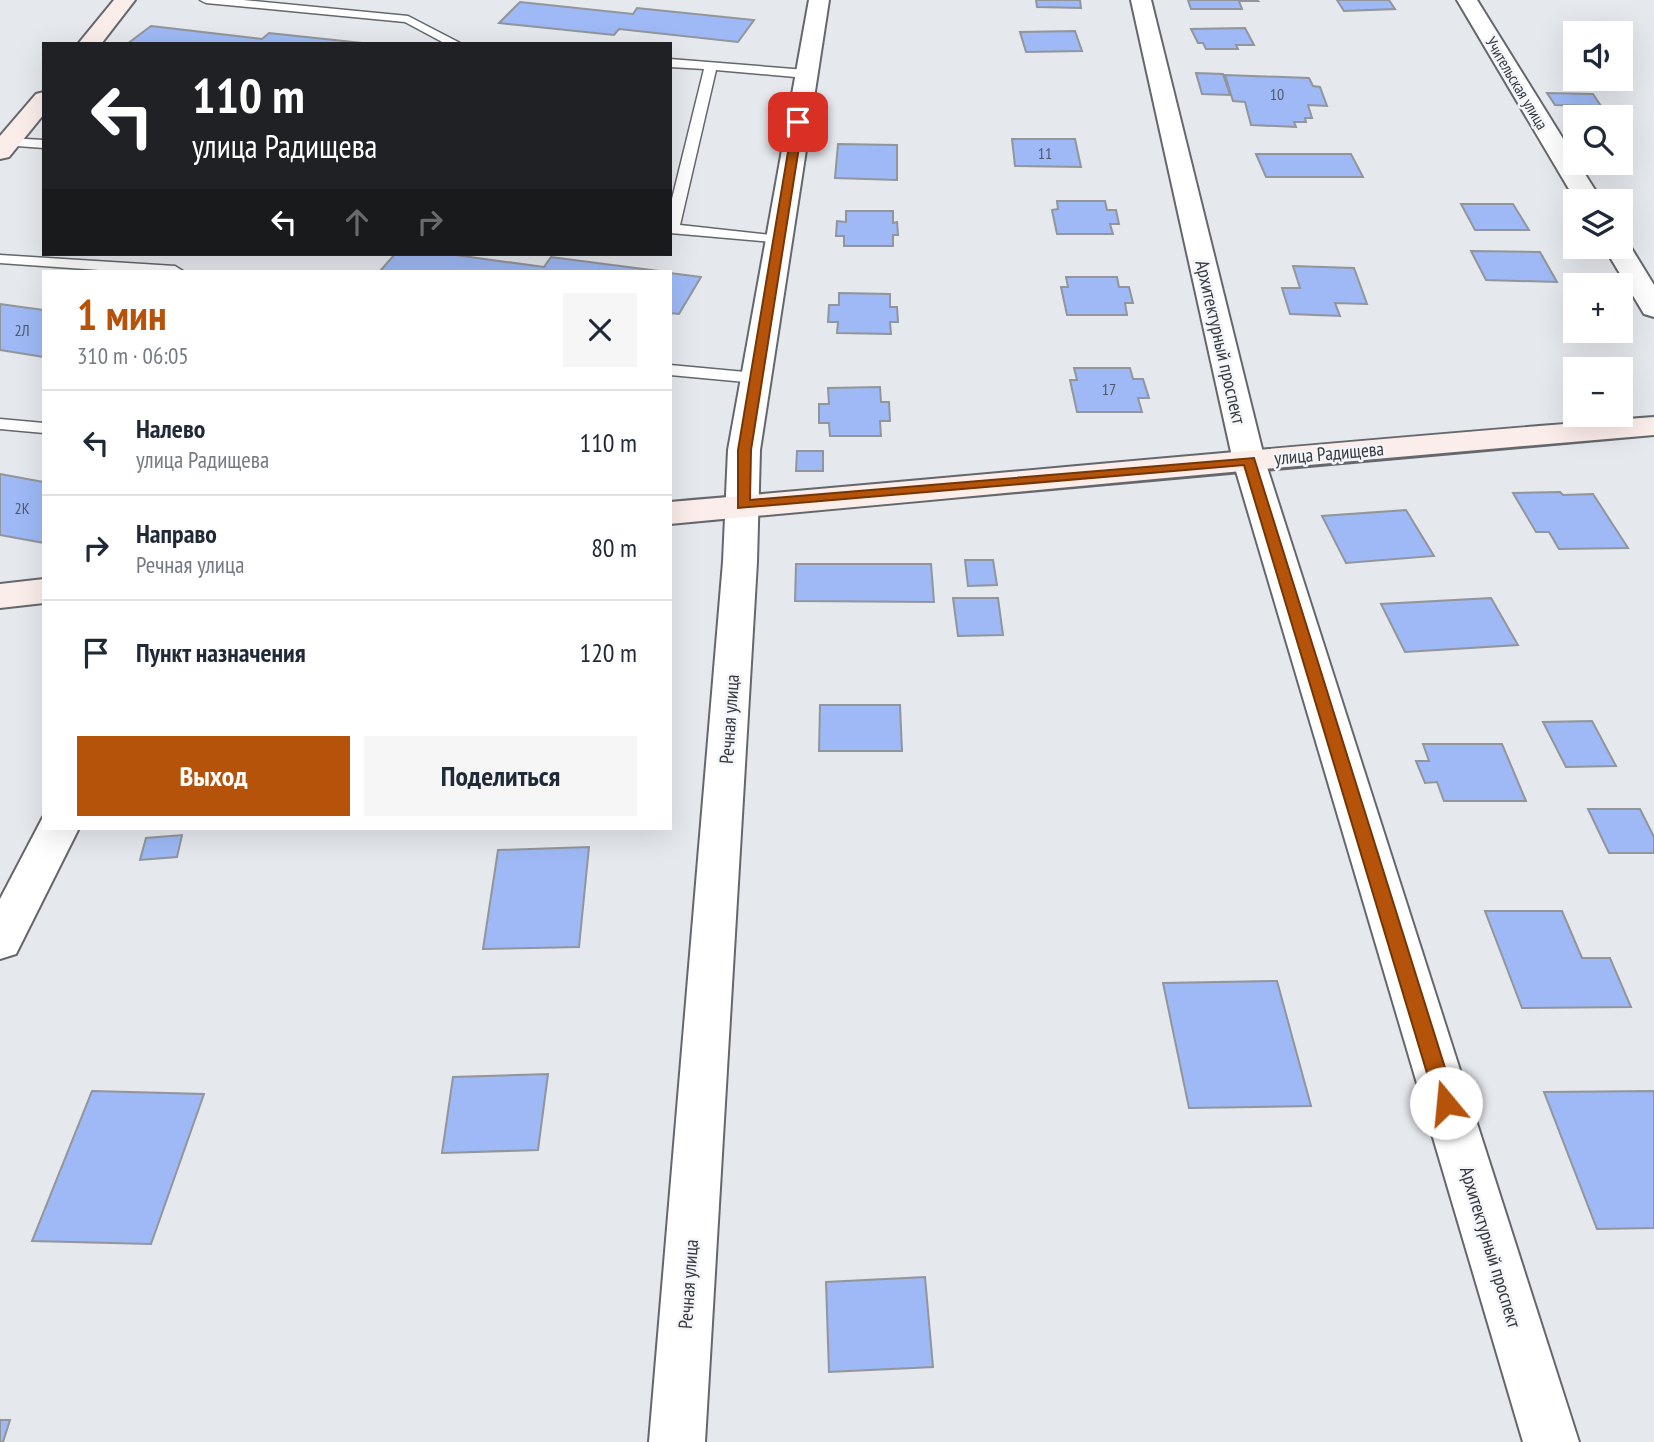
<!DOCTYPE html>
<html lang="ru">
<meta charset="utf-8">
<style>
body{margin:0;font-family:"PT Sans Narrow",sans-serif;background:#f6f6f7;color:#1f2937;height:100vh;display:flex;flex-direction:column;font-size:26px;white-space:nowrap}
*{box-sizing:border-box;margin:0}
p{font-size:23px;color:#747a83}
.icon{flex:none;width:38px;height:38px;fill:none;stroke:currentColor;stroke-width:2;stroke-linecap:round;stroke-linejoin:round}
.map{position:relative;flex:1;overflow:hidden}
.details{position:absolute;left:42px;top:270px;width:630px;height:560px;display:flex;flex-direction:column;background:#fff;border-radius:0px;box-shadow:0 7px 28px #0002}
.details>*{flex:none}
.banner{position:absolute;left:42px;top:42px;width:630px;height:214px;border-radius:0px;box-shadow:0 7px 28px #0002;background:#202124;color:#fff;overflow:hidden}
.buttons{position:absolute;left:1563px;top:21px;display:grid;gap:14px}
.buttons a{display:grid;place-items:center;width:70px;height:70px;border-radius:0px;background:#fff;box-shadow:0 7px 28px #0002;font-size:35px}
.pin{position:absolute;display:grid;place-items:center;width:60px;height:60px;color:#fff;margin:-30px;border-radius:14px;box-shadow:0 4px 10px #0006}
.me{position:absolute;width:77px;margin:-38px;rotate:343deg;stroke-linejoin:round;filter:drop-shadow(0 0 5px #0008)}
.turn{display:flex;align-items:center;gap:24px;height:147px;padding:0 35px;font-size:32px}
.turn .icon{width:91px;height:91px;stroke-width:2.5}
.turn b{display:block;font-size:49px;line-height:60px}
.lanes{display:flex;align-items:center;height:66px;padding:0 35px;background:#0003;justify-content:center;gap:35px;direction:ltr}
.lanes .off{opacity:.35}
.round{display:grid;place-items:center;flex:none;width:74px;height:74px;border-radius:0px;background:#f6f6f7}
.headline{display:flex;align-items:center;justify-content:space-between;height:119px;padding:0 35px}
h1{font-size:42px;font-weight:700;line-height:52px;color:#b45309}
.action{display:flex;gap:14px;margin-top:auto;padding:14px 35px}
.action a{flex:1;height:80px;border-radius:0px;background:#b45309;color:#fff;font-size:28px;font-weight:700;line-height:80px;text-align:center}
.action a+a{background:#f6f6f7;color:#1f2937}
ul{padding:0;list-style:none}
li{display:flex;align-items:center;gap:21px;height:105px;padding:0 35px;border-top:2px solid #e0e1e3}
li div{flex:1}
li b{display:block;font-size:26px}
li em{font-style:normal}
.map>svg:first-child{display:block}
.building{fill:#9eb9f5;stroke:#92959a;stroke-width:2}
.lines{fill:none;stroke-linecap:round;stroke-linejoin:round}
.lane-casing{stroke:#64676b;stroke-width:3}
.street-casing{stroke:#64676b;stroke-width:4}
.secondary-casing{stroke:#64676b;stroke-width:4}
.lane{fill:#fff;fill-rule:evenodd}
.street{fill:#fff;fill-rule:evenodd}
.secondary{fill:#fbede9;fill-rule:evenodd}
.route{fill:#b45309;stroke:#753606;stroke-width:2}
.labels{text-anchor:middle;stroke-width:5;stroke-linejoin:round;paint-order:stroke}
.far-street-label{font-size:16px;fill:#38393b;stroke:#f2f5fa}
.number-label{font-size:16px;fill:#52596a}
.street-label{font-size:19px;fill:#38393b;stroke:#f2f5fa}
</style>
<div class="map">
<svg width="1654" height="1442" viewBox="0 0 1654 1442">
<rect width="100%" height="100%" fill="#e5e8ed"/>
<!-- building -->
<path class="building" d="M1036,0H1080L1081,8L1037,7Z
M1188,0H1257L1258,1H1239L1242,9H1191Z
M1337,0H1389L1395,9L1344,11Z
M520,2L633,14L637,8L754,20L738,42L619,29L614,35L499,23Z
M151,26L262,39L269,33L372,44H127Z
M1245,28L1254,45H1236L1238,49H1206L1203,43H1198L1191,29Z
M1075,31L1082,51L1026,52L1020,32Z
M1196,73L1223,74L1230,95L1202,94Z
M1225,75L1309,78L1313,86L1320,87L1327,106L1308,105L1312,118H1305L1306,122H1294L1296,127L1251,125L1245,102L1233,101Z
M1547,93L1593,94L1601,106L1555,105Z
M1012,139H1075L1081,167L1015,166Z
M838,144L897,145V180L835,178Z
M1256,154H1351L1363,177H1266Z
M1057,201H1105L1107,210H1116L1119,224H1110L1113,234H1057L1052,210L1058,209Z
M1461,204H1513L1529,230H1475Z
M846,211H893V223L897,222L898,235H893V246H844V236H836L837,221L846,222Z
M1471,251L1540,252L1557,282L1486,280Z
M395,254H448L544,267L551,257L659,271H380Z
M1293,266L1354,268L1367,304L1335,303L1340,316L1290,314L1282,288H1300Z
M670,273L701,277L679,314L670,313Z
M1066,277H1117L1119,287H1129L1133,303H1125L1127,315H1067L1061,287H1068Z
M839,293L890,294V307H897L898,322H890L891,334L837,333L838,322H828L829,305H839Z
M0,304L44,310V357L0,350Z
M1074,368H1130L1133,379H1143L1149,398H1138L1142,412H1077L1070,380H1077Z
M880,387L881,402H889L890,421H880L881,436H830L829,423H819V404H829L828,388Z
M797,451H823V471H796Z
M0,474L44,482V543L0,535Z
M1560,492L1563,495L1593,494L1628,548L1559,549L1549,532H1536L1513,493Z
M1406,510L1434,556L1346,563L1322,516Z
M965,560H993L997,585L968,586Z
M796,564H931L934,602L795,601Z
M953,598H998L1003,635L958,636Z
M1491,598L1518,645L1405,652L1381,604Z
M820,705H900L902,751H819Z
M1592,721L1616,766L1566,767L1543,722Z
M1423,744H1502L1526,801H1444L1437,782L1425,783L1416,761H1429Z
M1588,809H1640L1654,837V853H1609Z
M182,835L177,857L140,860L146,838Z
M589,847L579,947L483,949L498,850Z
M1485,911H1562L1582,958H1610L1631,1007L1522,1008Z
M1277,981L1311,1106L1189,1108L1163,983Z
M548,1074L538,1150L442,1153L453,1077Z
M92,1091L204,1094L151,1244L32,1241Z
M1654,1091V1228L1597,1229L1544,1092Z
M925,1277L933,1367L829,1372L826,1282Z
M0,1420H10L3,1442H0Z"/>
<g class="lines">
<!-- lane casing -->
<g class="lane-casing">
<path id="lane" d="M200,0H243L408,16L462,44H446L405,22L206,3Z
M670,59L806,70L812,74L806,78L716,70L680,225L779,236L786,240L784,243L670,233V207L704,69L670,67Z
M8,138L44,140V148L3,145V139Z
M0,255L175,266L183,271H113L0,263Z
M670,365L756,373L764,378L756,383L670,375Z
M0,419L44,423V433L0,429Z"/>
</g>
<!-- street casing -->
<g class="street-casing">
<path id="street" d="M809,0H829L760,450L757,562L705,1442H649L723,562L728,450Z
M1131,0H1151L1265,461L1579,1442H1523L1233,461Z
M1457,0H1477L1575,158V163H1578L1602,201H1576Z
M1620,240L1627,241L1654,285V317L1644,314L1604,247H1620Z
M43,817L44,828H79L16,954L0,959V899Z"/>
</g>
<!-- secondary casing -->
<g class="secondary-casing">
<path id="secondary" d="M114,0H135L101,44H78Z
M44,92V114L9,157L0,159V136L36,94Z
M1654,417V435C1326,462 998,494 670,524V502C998,474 1326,442 1654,417Z
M44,579V603L0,608V584Z"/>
</g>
<!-- lane -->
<use href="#lane" class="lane"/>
<!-- street -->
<use href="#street" class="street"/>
<!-- secondary -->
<use href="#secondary" class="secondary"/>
</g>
<!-- route -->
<path class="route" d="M798,119L803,122L751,450L750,500L1254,458L1456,1103L1453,1109L1446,1112L1439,1109L1436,1103L1244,465L738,508V450L793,122Z"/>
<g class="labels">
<!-- far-street labels -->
<g class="far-street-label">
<text transform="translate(1517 83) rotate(59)" y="6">Учительская улица</text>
</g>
<!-- number labels -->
<g class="number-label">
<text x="1277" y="100">10</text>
<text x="1045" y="159">11</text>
<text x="22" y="336">2Л</text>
<text x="1109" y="395">17</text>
<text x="22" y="514">2К</text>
</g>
<!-- street labels -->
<g class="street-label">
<text transform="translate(1221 342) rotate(77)" y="7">Архитектурный проспект</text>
<text transform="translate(1329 453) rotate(-5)" y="7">улица Радищева</text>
<text transform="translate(729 719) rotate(-86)" y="7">Речная улица</text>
<text transform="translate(1491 1247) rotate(73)" y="7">Архитектурный проспект</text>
<text transform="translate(688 1284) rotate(-86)" y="7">Речная улица</text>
</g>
</g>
</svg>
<div class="buttons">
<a><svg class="icon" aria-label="sound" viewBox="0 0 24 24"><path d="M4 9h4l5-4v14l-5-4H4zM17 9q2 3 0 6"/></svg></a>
<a><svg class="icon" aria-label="search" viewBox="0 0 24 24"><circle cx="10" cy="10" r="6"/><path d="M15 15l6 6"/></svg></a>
<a><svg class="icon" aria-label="layers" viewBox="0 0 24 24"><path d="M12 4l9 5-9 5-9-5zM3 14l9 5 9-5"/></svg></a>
<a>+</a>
<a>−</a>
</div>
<div class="pin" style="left:798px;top:122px;background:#d93025"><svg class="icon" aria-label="arrive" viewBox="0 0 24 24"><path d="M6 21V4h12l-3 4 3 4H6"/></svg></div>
<svg class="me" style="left:1446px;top:1103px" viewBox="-20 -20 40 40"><circle r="19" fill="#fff"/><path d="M0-13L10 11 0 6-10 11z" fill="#b45309"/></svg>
<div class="banner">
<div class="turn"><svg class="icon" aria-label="left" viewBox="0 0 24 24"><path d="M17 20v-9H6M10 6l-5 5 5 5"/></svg><div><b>110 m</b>улица Радищева</div></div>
<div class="lanes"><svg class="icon" aria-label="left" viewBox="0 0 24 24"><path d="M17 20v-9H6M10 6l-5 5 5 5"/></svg><svg class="icon off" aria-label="ahead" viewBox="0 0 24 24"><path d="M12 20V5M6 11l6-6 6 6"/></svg><svg class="icon off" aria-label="right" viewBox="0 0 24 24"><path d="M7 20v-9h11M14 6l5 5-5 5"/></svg></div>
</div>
<section class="details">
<div class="headline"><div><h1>1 мин</h1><p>310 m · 06:05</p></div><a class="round"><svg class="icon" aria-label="close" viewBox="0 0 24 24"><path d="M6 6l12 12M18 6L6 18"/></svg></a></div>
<ul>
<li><svg class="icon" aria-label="left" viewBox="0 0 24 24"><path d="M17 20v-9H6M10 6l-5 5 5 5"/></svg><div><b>Налево</b><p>улица Радищева</p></div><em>110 m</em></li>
<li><svg class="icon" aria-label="right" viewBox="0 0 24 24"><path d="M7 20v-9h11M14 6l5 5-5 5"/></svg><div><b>Направо</b><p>Речная улица</p></div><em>80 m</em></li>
<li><svg class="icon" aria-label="arrive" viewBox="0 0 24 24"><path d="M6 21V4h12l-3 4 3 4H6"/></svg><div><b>Пункт назначения</b></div><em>120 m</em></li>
</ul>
<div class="action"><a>Выход</a><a>Поделиться</a></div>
</section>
</div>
